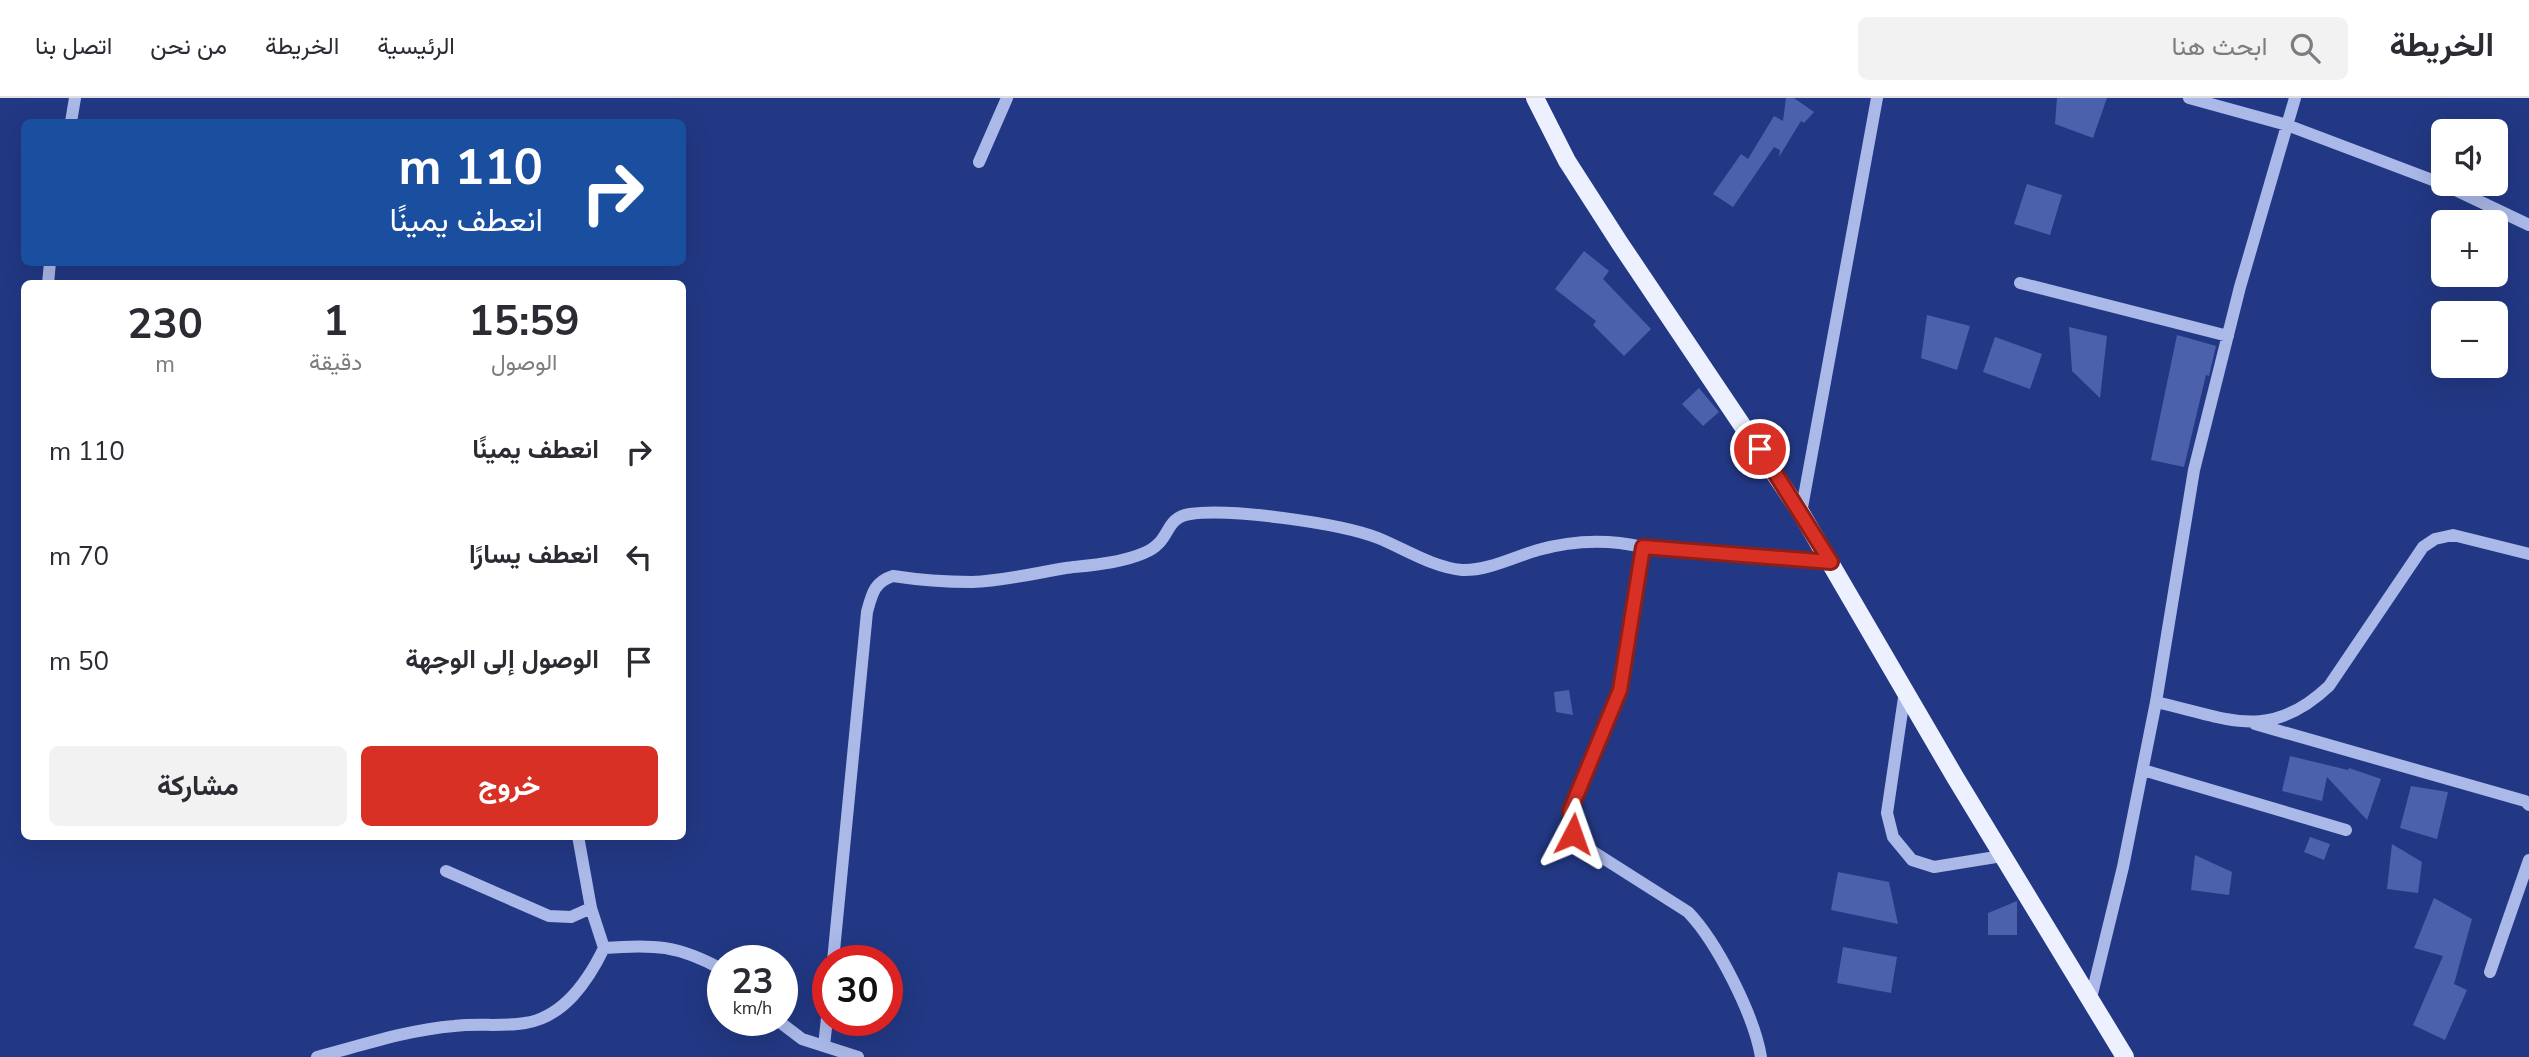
<!DOCTYPE html>
<html lang="ar">
<meta charset="utf-8">
<style>
body{margin:0;font-family:"Nunito Sans",Vazirmatn,sans-serif;background:#f2f2f3;color:#2b2b33;direction:rtl;height:100vh;display:flex;flex-direction:column;font-size:26px;white-space:nowrap}
*{box-sizing:border-box;margin:0}
p{font-size:23px;color:#7c7c81}
.icon{flex:none;width:38px;height:38px;fill:none;stroke:currentColor;stroke-width:2;stroke-linecap:round;stroke-linejoin:round}
.map{position:relative;flex:1;overflow:hidden;direction:ltr}
.sheet{position:absolute;left:21px;top:182px;width:665px;height:560px;display:flex;flex-direction:column;background:#fff;border-radius:10px;box-shadow:0 7px 28px #0002;direction:rtl}
.sheet>*{flex:none}
.guide{position:absolute;left:21px;top:21px;width:665px;height:147px;border-radius:10px;box-shadow:0 7px 28px #0002;direction:rtl;background:#1a4fa0;color:#fff;overflow:hidden}
.fabs{position:absolute;left:2431px;top:21px;display:grid;gap:14px}
.fabs a{display:grid;place-items:center;width:77px;height:77px;border-radius:10px;background:#fff;box-shadow:0 7px 28px #0002;font-size:35px}
.speed{position:absolute;left:707px;top:847px;display:flex;gap:14px;font-size:35px;font-weight:700;text-align:center}
.speed>*{display:grid;place-content:center;width:91px;height:91px;border-radius:50%;background:#fff;box-shadow:0 7px 28px #0002;line-height:1}
.speed small{font-size:18px;font-weight:400}
.speed .limit{border:10px solid #d22;background:#fff;color:#111}
.pin{position:absolute;display:grid;place-items:center;width:60px;height:60px;color:#fff;margin:-30px;border:4px solid #fff;border-radius:50%;box-shadow:0 2px 7px #0007}
.me{position:absolute;width:77px;margin:-38px;rotate:4deg;stroke-linejoin:round;filter:drop-shadow(0 0 5px #0008)}
.turn{display:flex;align-items:center;gap:24px;height:147px;padding:0 28px;font-size:32px}
.turn .icon{width:91px;height:91px;stroke-width:2.5}
.turn b{display:block;font-size:49px;line-height:60px}
.eta{display:flex;justify-content:space-evenly;align-items:center;height:119px;text-align:center}
.eta b{font-size:42px;font-weight:700;line-height:49px}
.action{display:flex;gap:14px;margin-top:auto;padding:14px 28px}
.action a{flex:1;height:80px;border-radius:10px;background:#d93025;color:#fff;font-size:28px;font-weight:700;line-height:80px;text-align:center}
.action a+a{background:#f2f2f3;color:#2b2b33}
ul{padding:0;list-style:none}
li{display:flex;align-items:center;gap:21px;height:105px;padding:0 28px}
li div{flex:1}
li b{display:block;font-size:26px}
li em{font-style:normal}
header{display:flex;align-items:center;gap:42px;box-sizing:border-box;height:98px;padding:0 35px;background:#fff;border-bottom:2px solid #e1e1e2}
header strong{font-size:33px}
nav{display:flex;gap:38px;margin-inline-start:auto;font-size:24px}
.search{width:490px;height:63px;background:#f2f2f3;display:flex;align-items:center;gap:18px;box-sizing:border-box;padding:0 24px;border-radius:10px;color:#7c7c81;font-size:26px}
.map>svg:first-child{display:block}
.building{fill:#4b61ac}
.lines{fill:none;stroke-linecap:round;stroke-linejoin:round}
.minor{stroke:#abb9e9;stroke-width:12}
.major{stroke:#edf0fe;stroke-width:18}
.route-casing{stroke:#8d1f18;stroke-width:18}
.route{stroke:#d93025;stroke-width:12}
</style>
<header>
<strong>الخريطة</strong>
<div class="search"><svg class="icon" aria-label="search" viewBox="0 0 24 24"><circle cx="10" cy="10" r="6"/><path d="M15 15l6 6"/></svg>ابحث هنا</div>
<nav><a>الرئيسية</a><a>الخريطة</a><a>من نحن</a><a>اتصل بنا</a></nav>
</header>
<div class="map">
<svg width="2529" height="959" viewBox="0 0 2529 959">
<rect width="100%" height="100%" fill="#223884"/>
<!-- building -->
<path class="building" d="M1786,0H1794L1814,14L1804,25L1801,23L1779,59L1780,52L1774,49L1733,109L1713,96L1741,56L1748,61L1774,18L1783,23Z
M2057,0H2107L2093,40L2055,26Z
M2027,86L2062,97L2050,137L2014,126Z
M1584,153L1609,173L1603,181L1651,231L1624,258L1593,227L1596,223L1555,191Z
M1927,217L1970,228L1957,272L1921,260Z
M2069,229L2107,238L2100,300L2072,273Z
M2177,237L2216,248L2209,278L2206,277L2184,369L2151,362Z
M1995,239L2042,256L2030,291L1983,274Z
M1699,290L1719,314L1703,328L1682,306Z
M1569,592L1573,617L1556,614L1554,594Z
M2290,658L2348,672L2349,670L2381,681L2367,722L2327,679L2322,703L2282,693Z
M2411,688L2448,694L2437,741L2400,730Z
M2310,739L2330,746L2324,762L2304,754Z
M2392,746L2422,764L2418,795L2387,791Z
M2195,757L2232,774L2229,797L2191,792Z
M1838,774L1889,784L1898,826L1831,812Z
M2434,800L2472,821L2454,886L2467,892L2445,942L2413,927L2443,858L2414,850Z
M2017,803V837H1988V815Z
M1843,849L1897,859L1891,895L1837,885Z"/>
<g class="lines">
<!-- minor -->
<path class="minor" d="M2189,0L2287,27L2443,86
M71,24L75,0
M979,64L1007,0
M2443,86L2529,127
M2020,185L2228,238
M48,186L50,164
M1801,415L1877,0
M1643,449L1620,592L1571,713C1570,727 1572,735 1581,746L1688,814C1717,844 1754,917 1761,959
M1905,593L1887,715L1893,739L1912,762L1934,769L2002,758
M2156,604C2227,620 2269,645 2329,588L2423,449L2435,441L2453,437L2529,456
M2255,626L2525,703L2529,707
M2143,672L2346,732
M578,738L591,810L604,850
M446,773L549,818L571,819L591,810
M833,863L867,514C872,496 874,484 893,478C919,482 946,484 972,484C1003,483 1036,475 1066,470C1092,467 1121,465 1144,455C1172,444 1163,420 1190,416C1230,410 1339,425 1378,440C1405,451 1432,469 1462,472C1487,473 1514,459 1538,452C1573,442 1608,441 1643,449L1831,464
M2490,874L2529,762
M2090,904L2123,769L2156,604L2194,372L2240,189L2295,0
M777,922L802,941L858,959
M824,948L828,911
M317,959C363,947 407,932 454,928C478,925 501,929 525,925C564,919 588,883 604,850C653,846 679,847 723,872"/>
<!-- major -->
<path class="major" d="M1535,0L1567,63L1619,144L1801,415L1955,679L2125,959"/>
</g>
<g class="lines">
<!-- route casing -->
<g class="route-casing">
<path id="route" d="M1573,736L1570,713L1620,592L1643,449L1831,464L1760,351"/>
</g>
<!-- route -->
<use href="#route" class="route"/>
</g>
</svg>
<div class="fabs">
<a><svg class="icon" aria-label="sound" viewBox="0 0 24 24"><path d="M4 9h4l5-4v14l-5-4H4zM17 9q2 3 0 6"/></svg></a>
<a>+</a>
<a>−</a>
</div>
<div class="speed"><div>23<small>km/h</small></div><div class="limit">30</div></div>
<div class="pin" style="left:1760px;top:351px;background:#d93025"><svg class="icon" aria-label="arrive" viewBox="0 0 24 24"><path d="M6 21V4h12l-3 4 3 4H6"/></svg></div>
<svg class="me" style="left:1573px;top:736px" viewBox="-20 -20 40 40"><path d="M0-17L14 15 0 8-14 15z" fill="#d93025" stroke="#fff" stroke-width="4"/></svg>
<div class="guide">
<div class="turn"><svg class="icon" aria-label="right" viewBox="0 0 24 24"><path d="M7 20v-9h11M14 6l5 5-5 5"/></svg><div><b>110 m</b>انعطف يمينًا</div></div>
</div>
<section class="sheet">
<div class="eta">
<div><b>15:59</b><p>الوصول</p></div>
<div><b>1</b><p>دقيقة</p></div>
<div><b>230</b><p>m</p></div>
</div>
<ul>
<li><svg class="icon" aria-label="right" viewBox="0 0 24 24"><path d="M7 20v-9h11M14 6l5 5-5 5"/></svg><div><b>انعطف يمينًا</b></div><em>110 m</em></li>
<li><svg class="icon" aria-label="left" viewBox="0 0 24 24"><path d="M17 20v-9H6M10 6l-5 5 5 5"/></svg><div><b>انعطف يسارًا</b></div><em>70 m</em></li>
<li><svg class="icon" aria-label="arrive" viewBox="0 0 24 24"><path d="M6 21V4h12l-3 4 3 4H6"/></svg><div><b>الوصول إلى الوجهة</b></div><em>50 m</em></li>
</ul>
<div class="action"><a>خروج</a><a>مشاركة</a></div>
</section>
</div>
